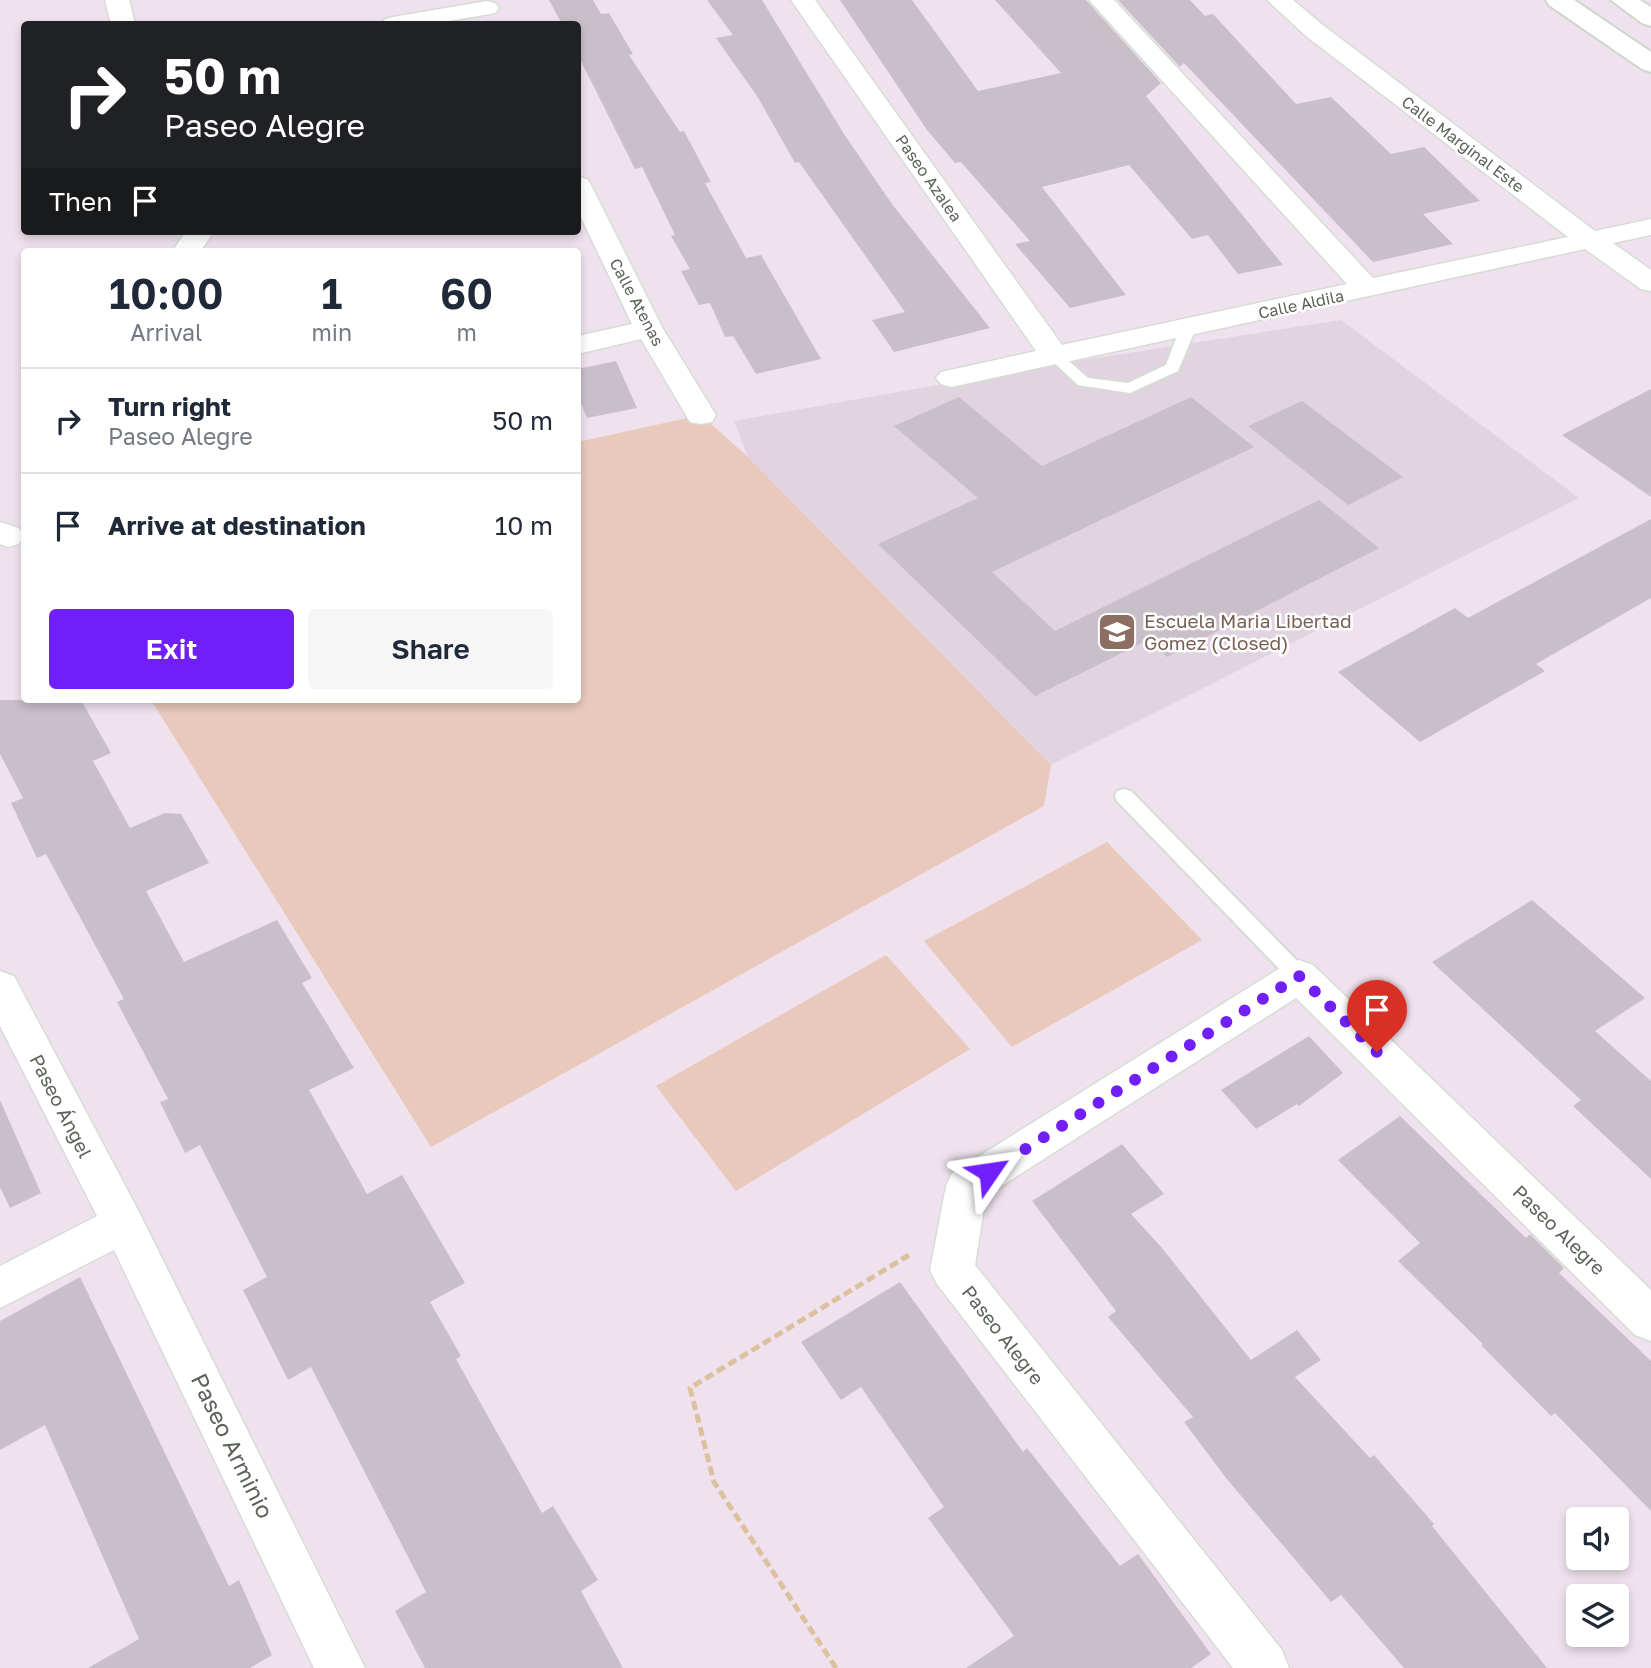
<!DOCTYPE html>
<meta charset="utf-8">
<style>
body{margin:0;font-family:"Golos Text",sans-serif;background:#f6f6f7;color:#1f2937;height:100vh;display:flex;flex-direction:column;font-size:26px;white-space:nowrap}
*{box-sizing:border-box;margin:0}
p{font-size:23px;color:#747a83}
.icon{flex:none;width:38px;height:38px;fill:none;stroke:currentColor;stroke-width:2;stroke-linecap:round;stroke-linejoin:round}
.map{position:relative;flex:1;overflow:hidden}
.drawer{position:absolute;left:21px;top:248px;width:560px;height:455px;display:flex;flex-direction:column;background:#fff;border-radius:7px;box-shadow:0 4px 10px #0003}
.drawer>*{flex:none}
.hud{position:absolute;left:21px;top:21px;width:560px;height:214px;border-radius:7px;box-shadow:0 4px 10px #0003;background:#202124;color:#fff;overflow:hidden}
.controls{position:absolute;left:1566px;top:1507px;display:grid;gap:14px}
.controls a{display:grid;place-items:center;width:63px;height:63px;border-radius:7px;background:#fff;box-shadow:0 4px 10px #0003;font-size:35px}
.pin{position:absolute;display:grid;place-items:center;width:60px;height:60px;color:#fff;margin:-72px -30px;border-radius:50% 50% 50% 0;rotate:-45deg;box-shadow:0 0 7px #0007}
.pin .icon{rotate:45deg}
.me{position:absolute;width:77px;margin:-38px;rotate:58deg;stroke-linejoin:round;filter:drop-shadow(0 0 5px #0008)}
.turn{display:flex;align-items:center;gap:24px;height:147px;padding:0 28px;font-size:32px}
.turn .icon{width:91px;height:91px;stroke-width:2.5}
.turn b{display:block;font-size:49px;line-height:60px}
.then{display:flex;align-items:center;height:66px;padding:0 28px;background:#0003;gap:14px;font-size:26px}
.eta{display:flex;justify-content:space-evenly;align-items:center;height:119px;text-align:center}
.eta b{font-size:42px;font-weight:600;line-height:49px}
.button{display:flex;gap:14px;margin-top:auto;padding:14px 28px}
.button a{flex:1;height:80px;border-radius:7px;background:#711ff8;color:#fff;font-size:28px;font-weight:600;line-height:80px;text-align:center}
.button a+a{background:#f6f6f7;color:#1f2937}
ul{padding:0;list-style:none}
li{display:flex;align-items:center;gap:21px;height:105px;padding:0 28px;border-top:2px solid #e0e1e3}
li div{flex:1}
li b{display:block;font-size:26px}
li em{font-style:normal}
.map>svg:first-child{display:block}
.education{fill:#e1d3e0}
.green{fill:#e9c9bc}
.building{fill:#c9bfc9}
.lines{fill:none;stroke-linecap:round;stroke-linejoin:round}
.service-casing{stroke:#d5ddd5;stroke-width:4}
.minor-casing{stroke:#d5ddd5;stroke-width:3}
.secondary-casing{stroke:#ced7cd;stroke-width:4}
.path{stroke:#dcc19e;stroke-width:5;stroke-dasharray:9 4.5;stroke-linecap:butt}
.service{fill:#fff;fill-rule:evenodd}
.minor{fill:#fff;fill-rule:evenodd}
.secondary{fill:#fff;fill-rule:evenodd}
.route{stroke:#711ff8;stroke-width:12;stroke-dasharray:0 21.6}
.labels{text-anchor:middle;stroke-width:5;stroke-linejoin:round;paint-order:stroke}
.far-street-label{font-size:16px;fill:#5c645a;stroke:#fff}
.education-label{font-size:19px;fill:#785e54;stroke:#fff;text-anchor:start}
.street-label{font-size:19px;fill:#5c645a;stroke:#fff}
.near-street-label{font-size:23px;fill:#5c645a;stroke:#fff}
</style>
<div class="map">
<svg width="1651" height="1668" viewBox="0 0 1651 1668">
<rect width="100%" height="100%" fill="#efe2ee"/>
<!-- education -->
<path class="education" d="M1341,320L1579,498L1051,765L748,457L734,421L1051,365Z"/>
<!-- green -->
<path class="green" d="M701,415L748,457L1051,765L1044,806L431,1147L151,700H578V442Z
M1107,842L1202,940L1012,1047L924,941Z
M886,955L970,1049L736,1191L656,1086Z"/>
<!-- building -->
<path class="building" d="M549,0H593L601,14L609,13L633,54L629,55L680,132L684,131L711,182L705,183L746,258L761,255L821,359L756,374L733,336L725,337L710,303L699,305L681,271L690,269L671,236L675,235L642,167L635,169L578,55V24H562Z
M707,0H762L844,134L892,204L990,328L894,352L872,320L905,312L799,162L795,163L757,96L716,38L733,35Z
M840,0H912L978,91L1061,73L995,0H1086L1161,83L1146,96L1283,265L1238,274L1208,235L1192,239L1129,165L1042,187L1126,295L1070,308L1015,244L1030,241L961,162L955,163L927,130Z
M1118,0H1190L1205,16L1213,14L1296,104L1331,97L1391,154L1424,147L1480,201L1423,214L1453,244L1373,262L1184,63L1180,67Z
M616,361L637,408L587,418L578,396V369Z
M1651,389V497L1562,435Z
M959,397L1042,466L1191,397L1254,447L992,572L1055,631L1319,500L1379,548L1167,657L1148,640L1035,696L878,544L978,498L894,426Z
M1302,401L1403,477L1348,505L1248,426Z
M1651,519V598L1536,664L1545,671L1420,742L1338,672L1455,608L1468,618Z
M0,700H81L111,753L93,761L130,828L165,813L181,814L209,863L146,891L184,962L277,920L312,978L302,983L354,1068L309,1090L367,1194L402,1175L465,1283L430,1302L461,1356L456,1359L542,1513L553,1506L598,1580L581,1591L623,1668H425L395,1611L426,1592L311,1367L288,1380L243,1290L267,1277L200,1145L185,1153L160,1102L168,1099L117,1002L124,999L46,854L37,858L11,803L23,798L0,754Z
M1532,900L1645,998L1595,1031L1651,1081V1179L1573,1106L1581,1100L1432,962Z
M1309,1036L1343,1073L1299,1106L1297,1104L1256,1129L1221,1090Z
M0,1100L41,1193L10,1208L0,1187Z
M1400,1116L1526,1238L1530,1234L1564,1268L1559,1273L1651,1361V1511L1555,1413L1551,1416L1481,1345L1483,1344L1398,1261L1420,1243L1338,1160Z
M1122,1144L1164,1194L1131,1214L1162,1248L1251,1360L1297,1330L1321,1360L1295,1377L1370,1458L1374,1455L1434,1524L1432,1526L1547,1668H1404L1341,1595L1331,1602L1226,1478L1184,1422L1193,1417L1108,1317L1116,1311L1032,1201Z
M80,1277L229,1586L239,1580L272,1655L250,1668H88L139,1639L45,1425L0,1450V1321Z
M900,1282L1023,1452L1027,1448L1120,1566L1138,1554L1211,1654L1191,1668H966L1014,1636L928,1518L944,1507L861,1387L841,1400L801,1342Z"/>
<g class="lines">
<!-- service casing -->
<g class="service-casing">
<path id="service" d="M1188,323L1196,328L1178,371L1130,393L1078,385L1047,356L1055,351L1060,353L1088,378L1128,383L1166,365L1180,328Z
M1124,789L1131,791L1306,970L1309,976L1306,982L1299,984L1292,982L1117,801L1115,796L1117,791Z"/>
</g>
<!-- minor casing -->
<g class="minor-casing">
<path id="minor" d="M105,0H129L135,24H111Z
M791,0H815L1062,345L1347,284L1089,0H1114L1373,278L1568,237L1306,36L1267,0H1293L1324,26L1595,231L1651,219V235L1613,243L1651,270V291L1641,289L1585,249L951,387L941,384L936,378L941,372L1036,351Z
M487,1L495,3L499,8L495,13L432,24H381L385,19L393,17Z
M578,177L587,179L591,185L663,329L716,415L712,422L701,424L690,422L641,339L578,354V336L632,324L578,211Z
M186,231H214L200,252H172Z
M0,522L19,528L24,536L19,544L8,547L0,544Z
M1299,960L1313,965L1651,1290V1341L1635,1335L1296,998L986,1196L975,1265L1282,1650L1289,1668H1233L937,1284L930,1270L946,1186L952,1173L1285,965Z
M0,971L14,976L138,1210L365,1668H314L114,1250L0,1308V1266L97,1216L0,1026Z"/>
</g>
<!-- secondary casing -->
<g class="secondary-casing">
<path id="secondary" d="M1546,0H1574L1651,52V72L1642,69L1549,5Z
M1611,0H1640L1651,7V26L1642,23Z"/>
</g>
<!-- path -->
<path class="path" d="M836,1668L714,1482L690,1388L909,1255"/>
<!-- service -->
<use href="#service" class="service"/>
<!-- minor -->
<use href="#minor" class="minor"/>
<!-- secondary -->
<use href="#secondary" class="secondary"/>
</g>
<g class="lines">
<!-- route -->
<path class="route" d="M989,1172L1299,976L1377,1052"/>
</g>
<!-- icons -->
<defs>
<g id="school-square" transform="scale(2.0125)"><rect x="-9" y="-9" width="18" height="18" rx="4" fill="#8d6e63" stroke="#fff"/><path d="M0-5L7-2L0 1L-7-2ZM-4 1L0 2.5L4 1V4Q0 6-4 4Z" fill="#fff"/></g>
</defs>
<g fill-rule="evenodd">
<use href="#school-square" x="1117" y="632"/>
</g>
<g class="labels">
<!-- far-street labels -->
<g class="far-street-label">
<text transform="translate(1463 144) rotate(37)" y="6">Calle Marginal Este</text>
<text transform="translate(929 178) rotate(55)" y="6">Paseo Azalea</text>
<text transform="translate(637 302) rotate(62)" y="6">Calle Atenas</text>
<text transform="translate(1301 304) rotate(-12)" y="6">Calle Aldila</text>
</g>
<!-- education labels -->
<g class="education-label">
<text x="1144" y="628">Escuela Maria Libertad<tspan x="1144" dy="22">Gomez (Closed)</tspan></text>
</g>
<!-- street labels -->
<g class="street-label">
<text transform="translate(61 1106) rotate(63)" y="7">Paseo Ángel</text>
<text transform="translate(1559 1230) rotate(44)" y="7">Paseo Alegre</text>
<text transform="translate(1003 1335) rotate(52)" y="7">Paseo Alegre</text>
</g>
<!-- near-street labels -->
<g class="near-street-label">
<text transform="translate(232 1446) rotate(64)" y="8">Paseo Arminio</text>
</g>
</g>
</svg>
<div class="controls">
<a><svg class="icon" aria-label="sound" viewBox="0 0 24 24"><path d="M4 9h4l5-4v14l-5-4H4zM17 9q2 3 0 6"/></svg></a>
<a><svg class="icon" aria-label="layers" viewBox="0 0 24 24"><path d="M12 4l9 5-9 5-9-5zM3 14l9 5 9-5"/></svg></a>
</div>
<div class="pin" style="left:1377px;top:1052px;background:#d93025"><svg class="icon" aria-label="arrive" viewBox="0 0 24 24"><path d="M6 21V4h12l-3 4 3 4H6"/></svg></div>
<svg class="me" style="left:989px;top:1172px" viewBox="-20 -20 40 40"><path d="M0-17L14 15 0 8-14 15z" fill="#711ff8" stroke="#fff" stroke-width="4"/></svg>
<div class="hud">
<div class="turn"><svg class="icon" aria-label="right" viewBox="0 0 24 24"><path d="M7 20v-9h11M14 6l5 5-5 5"/></svg><div><b>50 m</b>Paseo Alegre</div></div>
<div class="then">Then<svg class="icon" aria-label="arrive" viewBox="0 0 24 24"><path d="M6 21V4h12l-3 4 3 4H6"/></svg></div>
</div>
<section class="drawer">
<div class="eta">
<div><b>10:00</b><p>Arrival</p></div>
<div><b>1</b><p>min</p></div>
<div><b>60</b><p>m</p></div>
</div>
<ul>
<li><svg class="icon" aria-label="right" viewBox="0 0 24 24"><path d="M7 20v-9h11M14 6l5 5-5 5"/></svg><div><b>Turn right</b><p>Paseo Alegre</p></div><em>50 m</em></li>
<li><svg class="icon" aria-label="arrive" viewBox="0 0 24 24"><path d="M6 21V4h12l-3 4 3 4H6"/></svg><div><b>Arrive at destination</b></div><em>10 m</em></li>
</ul>
<div class="button"><a>Exit</a><a>Share</a></div>
</section>
</div>
